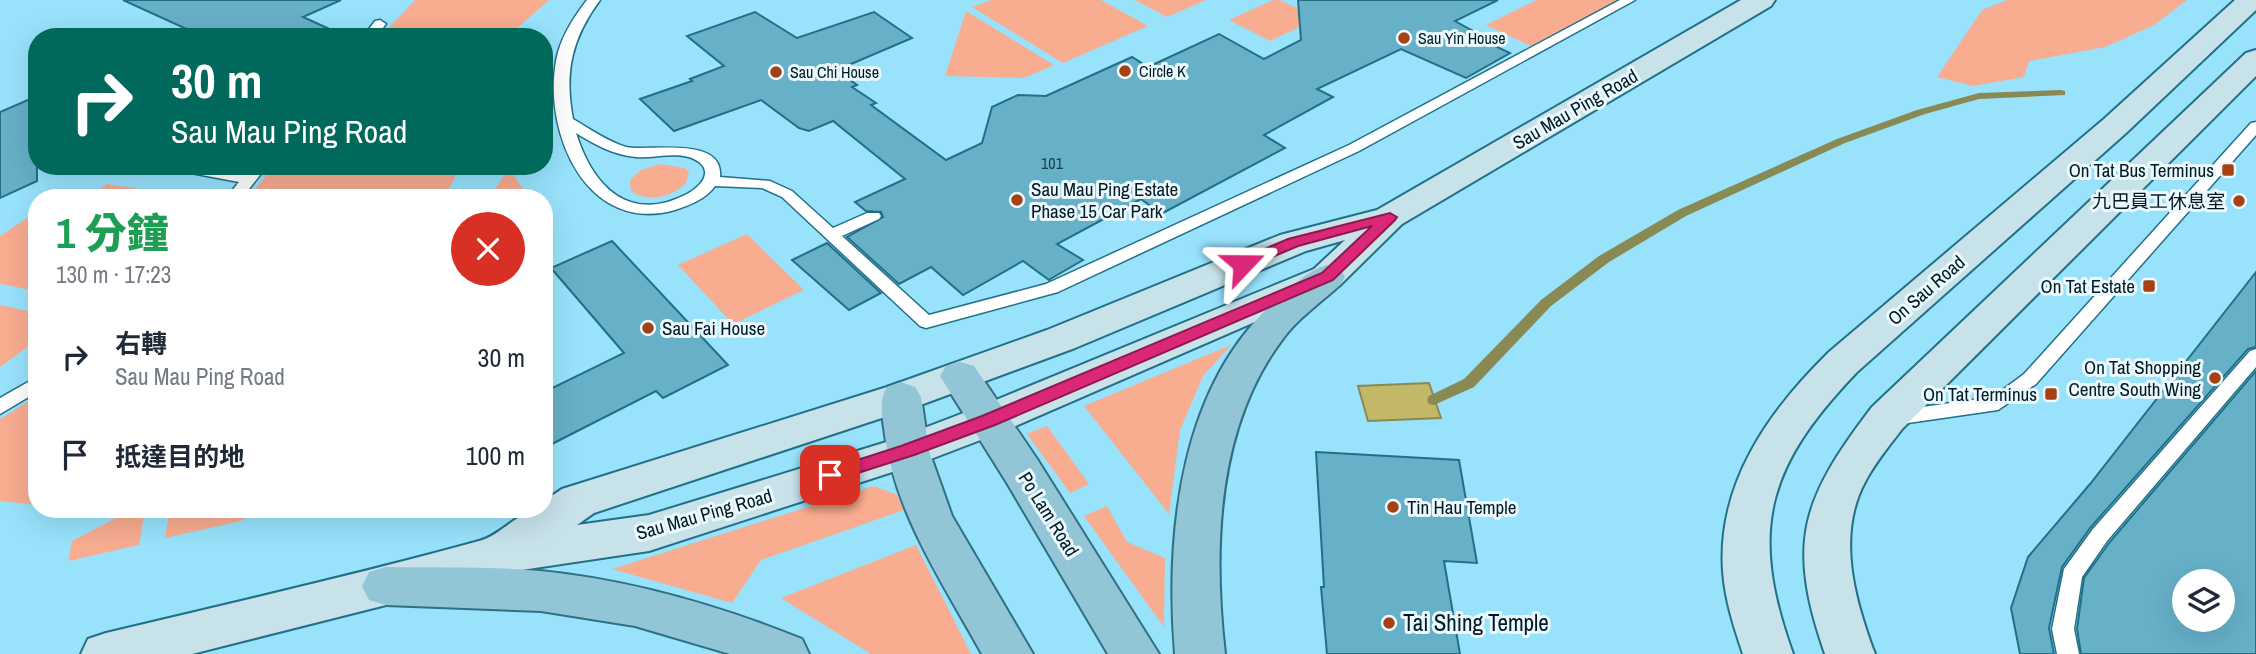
<!DOCTYPE html>
<html lang="zh-TW">
<meta charset="utf-8">
<style>
body{margin:0;font-family:"Archivo Narrow","Noto Sans TC",sans-serif;background:#f6f6f7;color:#1f2937;height:100vh;display:flex;flex-direction:column;font-size:26px;white-space:nowrap}
*{box-sizing:border-box;margin:0}
p{font-size:23px;color:#747a83}
.icon{flex:none;width:38px;height:38px;fill:none;stroke:currentColor;stroke-width:2;stroke-linecap:round;stroke-linejoin:round}
.map{position:relative;flex:1;overflow:hidden}
.details{position:absolute;left:28px;top:189px;width:525px;height:329px;display:flex;flex-direction:column;background:#fff;border-radius:28px;box-shadow:0 7px 28px #0002}
.details>*{flex:none}
.hud{position:absolute;left:28px;top:28px;width:525px;height:147px;border-radius:28px;box-shadow:0 7px 28px #0002;background:#00695c;color:#fff;overflow:hidden}
.fabs{position:absolute;left:2172px;top:569px;display:grid;gap:14px}
.fabs a{display:grid;place-items:center;width:63px;height:63px;border-radius:50%;background:#fff;box-shadow:0 7px 28px #0002;font-size:35px}
.pin{position:absolute;display:grid;place-items:center;width:60px;height:60px;color:#fff;margin:-30px;border-radius:14px;box-shadow:0 4px 10px #0006}
.me{position:absolute;width:77px;margin:-38px;rotate:67deg;stroke-linejoin:round;filter:drop-shadow(0 0 5px #0008)}
.turn{display:flex;align-items:center;gap:24px;height:147px;padding:0 28px;font-size:32px}
.turn .icon{width:91px;height:91px;stroke-width:2.5}
.turn b{display:block;font-size:49px;line-height:60px}
.round{display:grid;place-items:center;flex:none;width:74px;height:74px;border-radius:37px;background:#f6f6f7}
.overview{display:flex;align-items:center;justify-content:space-between;height:119px;padding:0 28px}
h1{font-size:42px;font-weight:800;line-height:52px;color:#1e9e55}
ul{padding:0;list-style:none}
li{display:flex;align-items:center;gap:21px;height:98px;padding:0 28px}
li div{flex:1}
li b{display:block;font-size:26px}
li em{font-style:normal}
.map>svg:first-child{display:block}
.green{fill:#f8ac90}
.water{fill:#c3b868;stroke:#888953;stroke-width:2}
.lines{fill:none;stroke-linecap:round;stroke-linejoin:round}
.stream{fill:#888953;fill-rule:evenodd}
.building{fill:#66b0c8;stroke:#227087;stroke-width:2;fill-rule:evenodd}
.lane-casing{stroke:#227087;stroke-width:3}
.secondary-casing{stroke:#227087;stroke-width:4}
.primary-casing{stroke:#2f7085;stroke-width:4}
.lane{fill:#fff;fill-rule:evenodd}
.secondary{fill:#c8e2ea;fill-rule:evenodd}
.primary{fill:#92c5d6;fill-rule:evenodd}
.route{fill:#db2777;stroke:#8e194d;stroke-width:2}
.poi-dot{fill:#a64113;stroke:#ebf9fe;stroke-width:2.5}
.labels{text-anchor:middle;stroke-width:6;stroke-linejoin:round;paint-order:stroke}
.far-poi-label{font-size:16px;fill:#001a23;stroke:#ebf9fe;text-anchor:start}
.number-label{font-size:16px;fill:#1a404c}
.street-label{font-size:19px;fill:#001a23;stroke:#ebf9fe}
.poi-label{font-size:19px;fill:#001a23;stroke:#ebf9fe;text-anchor:end}
.near-poi-label{font-size:23px;fill:#001a23;stroke:#ebf9fe;text-anchor:start}
</style>
<div class="map">
<svg width="2256" height="654" viewBox="0 0 2256 654">
<rect width="100%" height="100%" fill="#98e2fc"/>
<!-- green -->
<path class="green" d="M415,0H549L515,30L512,37H380Z
M991,0H1101L1148,26L1063,63L972,7Z
M1135,0H1206L1167,17Z
M1273,0H1280L1318,18L1270,41L1229,20Z
M1536,0H1620L1533,47L1486,25Z
M2007,0H2187L2154,25L2105,47L2029,61L2024,77L1973,86L1937,77L1982,10Z
M966,11L1054,65L1024,78L945,76Z
M660,164L685,168L689,172L686,183C672,197 648,203 631,191L630,180L641,170Z
M274,166H460L445,198H248Z
M509,168L525,192L522,198H489Z
M107,184L173,194L168,198H87Z
M27,218L37,220V291L0,284V236Z
M747,234L804,290L733,324L678,265Z
M0,305L37,313V340L0,367Z
M1231,345L1203,376L1180,430L1169,514L1084,406Z
M37,396V505L0,501V419Z
M1047,426L1089,484L1070,493L1027,434Z
M874,486L897,495L904,510L761,560L732,603L612,569Z
M1107,506L1127,542L1165,558L1164,627L1084,516Z
M133,509H145L139,545L68,561L72,541Z
M170,509H257L241,521L165,538Z
M916,545L971,654H871L781,598Z"/>
<!-- water -->
<path class="water" d="M1429,383L1441,418L1368,421L1358,386Z"/>
<g class="lines">
<!-- stream -->
<path class="stream" d="M2061,90L2065,91V95L1979,99L1925,114L1845,143L1686,216L1609,262L1551,306L1474,387L1434,405L1429,404L1427,400L1429,396L1464,379L1541,300L1599,256L1678,210L1837,139L1917,110L1979,93Z"/>
</g>
<!-- building -->
<path class="building" d="M123,0H341L303,17L347,37H204Z
M1298,0H1498L1455,21L1482,36L1478,38L1510,53L1466,78L1401,49L1317,89L1333,97L1264,135L1285,148L1161,214L1141,199L1057,244L1083,260L1052,278L1049,280L1023,261L963,295L931,267L899,284L847,237L883,217L881,212L866,211L855,202L905,179L833,121L809,131L799,128L761,100L674,131L640,99L692,81L690,79L724,66L687,36L755,12L797,38L874,12L912,38L837,70L857,85L852,87L876,103L871,105L946,160L982,143L992,107L1018,95L1046,96L1132,57L1148,67L1219,34L1264,59L1301,40Z
M37,96V181L0,198V112Z
M612,241L728,365L663,398L656,391L544,448V392L624,353L551,268Z
M827,243L881,293L849,310L792,260Z
M2256,272V347L2248,349L2091,527L2062,567L2049,628L2054,654H2020L2011,608L2028,557L2090,484Z
M2256,371V654H2081L2077,629L2084,578L2109,543ZM2184,581H2222V620H2184Z
M1316,452L1459,460L1477,563L1444,561L1460,654H1327L1321,587H1324Z"/>
<g class="lines">
<!-- lane casing -->
<g class="lane-casing">
<path id="lane" d="M587,0H600C572,38 564,72 573,119C590,129 607,141 626,147C649,152 724,135 720,177L770,181L792,191L833,228L867,213H879L881,216L879,219L842,236L929,315L1046,284L1349,145L1620,0H1635L1359,151L1058,292L926,328L920,326L782,197L762,188L715,186C706,199 690,205 675,210C587,235 543,133 556,61C560,38 573,18 587,0ZM576,133C595,145 614,155 636,157C655,159 682,149 699,162C714,174 698,188 687,194C629,224 593,187 576,133Z
M380,20L386,24L376,37H363L375,21Z
M2256,122V135L2036,384L1998,410L1894,425L1887,423L1885,418L1887,413L1894,411L1993,397L2024,374L2251,123Z
M168,166H203L246,174L252,166H267L242,198H226L239,182L175,170Z
M2256,349V367L2107,541L2082,577L2074,629L2079,654H2057L2052,629L2064,569L2093,529L2250,351Z
M37,377V392L0,414V398Z"/>
</g>
<!-- secondary casing -->
<g class="secondary-casing">
<path id="secondary" d="M1741,0H1775L1771,6L1402,224L1340,285L1004,431L923,462L649,551L501,573L386,605L192,654H81L88,639L106,633C231,603 356,575 479,541C503,535 518,509 544,509V501L562,489L887,387L1047,330L1280,235L1377,210ZM1345,240L1314,269L974,409L893,440L649,515L577,525L594,513L915,407L1075,348L1306,251Z
M2235,0H2256V10L2126,133L1857,372C1767,466 1748,529 1793,654H1743C1734,627 1725,600 1723,571C1717,483 1769,411 1829,352L2104,119Z
M2256,50V76L1902,429C1889,446 1875,463 1865,482C1836,536 1855,601 1875,654H1825C1786,542 1802,499 1872,407L2246,53Z"/>
</g>
<!-- primary casing -->
<g class="primary-casing">
<path id="primary" d="M1327,265L1340,269L1345,277L1340,285C1320,303 1297,319 1282,340C1216,428 1213,550 1225,654H1175C1165,533 1180,382 1279,298C1294,285 1308,270 1327,265Z
M960,362L974,366L1037,459L1159,654H1108L1007,483L940,376L946,366Z
M901,382L915,387L921,397L929,451L952,516L1033,654H982C943,583 893,511 884,428C882,413 879,400 887,387Z
M386,567C437,568 489,566 540,571C631,580 717,605 802,639L809,654H730L635,626L541,611L386,605L369,600L362,586L369,572Z"/>
</g>
<!-- lane -->
<use href="#lane" class="lane"/>
<!-- secondary -->
<use href="#secondary" class="secondary"/>
<!-- primary -->
<use href="#primary" class="primary"/>
</g>
<!-- route -->
<path class="route" d="M1390,213L1397,217L1395,220L1333,280L995,425L914,455L830,482L823,480L821,475L823,471L901,446L982,416L1322,273L1372,226L1298,246L1249,267L1243,268L1236,264L1238,260L1288,239Z"/>
<!-- markers -->
<g class="poi-dot">
<circle cx="1404" cy="38" r="7"/>
<circle cx="1125" cy="71" r="7"/>
<circle cx="776" cy="72" r="7"/>
<rect x="2221" y="163" width="14" height="14" rx="3.5"/>
<circle cx="1017" cy="200" r="7"/>
<circle cx="2239" cy="201" r="7"/>
<rect x="2142" y="279" width="14" height="14" rx="3.5"/>
<circle cx="648" cy="328" r="7"/>
<circle cx="2215" cy="378" r="7"/>
<rect x="2044" y="387" width="14" height="14" rx="3.5"/>
<circle cx="1393" cy="507" r="7"/>
<circle cx="1389" cy="623" r="7"/>
</g>
<g class="labels">
<!-- far-poi labels -->
<g class="far-poi-label">
<text x="1418" y="44">Sau Yin House</text>
<text x="1139" y="77">Circle K</text>
<text x="790" y="78">Sau Chi House</text>
</g>
<!-- number labels -->
<g class="number-label">
<text x="1052" y="169">101</text>
</g>
<!-- street labels -->
<g class="street-label">
<text transform="translate(1575 109) rotate(-30)" y="7">Sau Mau Ping Road</text>
<text transform="translate(1926 290) rotate(-41)" y="7">On Sau Road</text>
<text transform="translate(704 514) rotate(-16)" y="7">Sau Mau Ping Road</text>
<text transform="translate(1049 514) rotate(58)" y="7">Po Lam Road</text>
</g>
<!-- poi labels -->
<g class="poi-label">
<text x="2214" y="177">On Tat Bus Terminus</text>
<text x="1031" y="196" text-anchor="start">Sau Mau Ping Estate<tspan x="1031" dy="22">Phase 15 Car Park</tspan></text>
<text x="2225" y="208">九巴員工休息室</text>
<text x="2135" y="293">On Tat Estate</text>
<text x="662" y="335" text-anchor="start">Sau Fai House</text>
<text x="2201" y="374">On Tat Shopping<tspan x="2201" dy="22">Centre South Wing</tspan></text>
<text x="2037" y="401">On Tat Terminus</text>
<text x="1407" y="514" text-anchor="start">Tin Hau Temple</text>
</g>
<!-- near-poi labels -->
<g class="near-poi-label">
<text x="1403" y="631">Tai Shing Temple</text>
</g>
</g>
</svg>
<div class="fabs">
<a><svg class="icon" aria-label="layers" viewBox="0 0 24 24"><path d="M12 4l9 5-9 5-9-5zM3 14l9 5 9-5"/></svg></a>
</div>
<div class="pin" style="left:830px;top:475px;background:#d93025"><svg class="icon" aria-label="arrive" viewBox="0 0 24 24"><path d="M6 21V4h12l-3 4 3 4H6"/></svg></div>
<svg class="me" style="left:1243px;top:264px" viewBox="-20 -20 40 40"><path d="M0-17L14 15 0 8-14 15z" fill="#db2777" stroke="#fff" stroke-width="4"/></svg>
<div class="hud">
<div class="turn"><svg class="icon" aria-label="right" viewBox="0 0 24 24"><path d="M7 20v-9h11M14 6l5 5-5 5"/></svg><div><b>30 m</b>Sau Mau Ping Road</div></div>
</div>
<section class="details">
<div class="overview"><div><h1>1 分鐘</h1><p>130 m · 17:23</p></div><a class="round" style="background:#d93025;color:#fff"><svg class="icon" aria-label="close" viewBox="0 0 24 24"><path d="M6 6l12 12M18 6L6 18"/></svg></a></div>
<ul>
<li><svg class="icon" aria-label="right" viewBox="0 0 24 24"><path d="M7 20v-9h11M14 6l5 5-5 5"/></svg><div><b>右轉</b><p>Sau Mau Ping Road</p></div><em>30 m</em></li>
<li><svg class="icon" aria-label="arrive" viewBox="0 0 24 24"><path d="M6 21V4h12l-3 4 3 4H6"/></svg><div><b>抵達目的地</b></div><em>100 m</em></li>
</ul>
</section>
</div>
